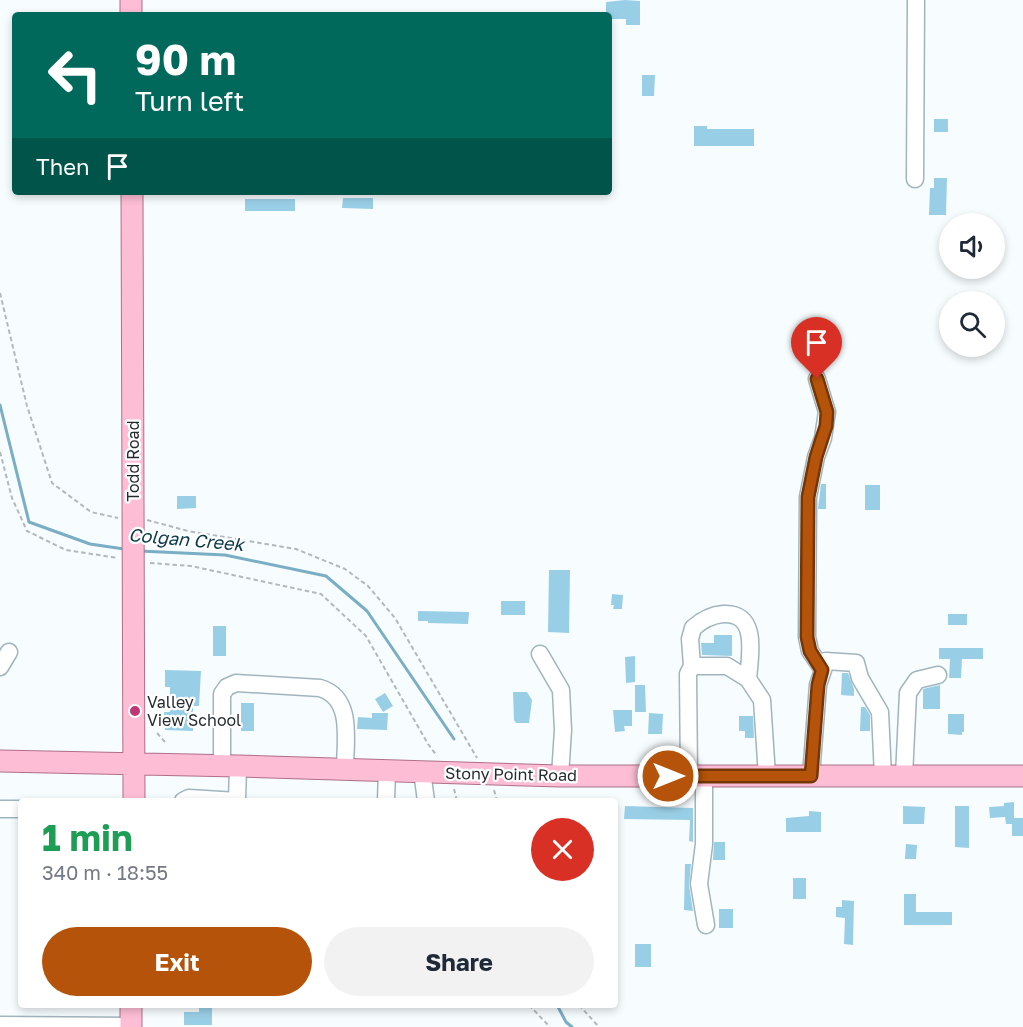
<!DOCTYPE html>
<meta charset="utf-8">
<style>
body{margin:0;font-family:"Golos Text",sans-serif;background:#f2f2f3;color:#1f2937;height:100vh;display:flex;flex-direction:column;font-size:22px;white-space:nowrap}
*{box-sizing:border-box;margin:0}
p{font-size:20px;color:#747a83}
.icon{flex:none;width:33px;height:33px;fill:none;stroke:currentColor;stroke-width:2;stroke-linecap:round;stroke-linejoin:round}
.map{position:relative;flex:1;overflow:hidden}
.sheet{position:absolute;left:18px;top:798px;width:600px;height:210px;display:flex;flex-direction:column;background:#fff;border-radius:6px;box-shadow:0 3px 9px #0003}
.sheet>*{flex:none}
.hud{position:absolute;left:12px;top:12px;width:600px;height:183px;border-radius:6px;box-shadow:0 3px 9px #0003;background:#00695c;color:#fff;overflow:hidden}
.fabs{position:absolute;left:939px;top:213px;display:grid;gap:12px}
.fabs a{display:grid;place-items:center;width:66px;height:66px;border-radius:50%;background:#fff;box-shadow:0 3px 9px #0003;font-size:30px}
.pin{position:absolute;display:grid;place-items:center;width:51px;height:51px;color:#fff;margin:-62px -26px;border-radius:50% 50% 50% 0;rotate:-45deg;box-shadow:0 0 6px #0007}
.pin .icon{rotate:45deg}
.me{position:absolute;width:66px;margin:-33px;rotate:90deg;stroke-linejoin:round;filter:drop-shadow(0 0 4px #0008)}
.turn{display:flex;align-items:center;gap:21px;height:126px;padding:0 24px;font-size:27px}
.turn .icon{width:78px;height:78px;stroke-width:2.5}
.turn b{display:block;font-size:42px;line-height:51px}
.then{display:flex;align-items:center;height:57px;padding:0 24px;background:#0003;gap:12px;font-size:22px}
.round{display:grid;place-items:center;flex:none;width:63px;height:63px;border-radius:32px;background:#f2f2f3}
.headline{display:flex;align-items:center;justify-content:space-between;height:102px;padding:0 24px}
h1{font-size:36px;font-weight:700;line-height:45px;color:#1e9e55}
.cta{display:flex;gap:12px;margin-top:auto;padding:12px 24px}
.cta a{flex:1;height:69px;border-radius:36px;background:#b45309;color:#fff;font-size:24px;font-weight:700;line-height:69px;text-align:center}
.cta a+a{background:#f2f2f3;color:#1f2937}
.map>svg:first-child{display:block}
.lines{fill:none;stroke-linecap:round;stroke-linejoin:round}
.stream{stroke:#7aaec5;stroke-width:3}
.building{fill:#99cfe6}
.minor-casing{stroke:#a0b5be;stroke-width:19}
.major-casing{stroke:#b06e89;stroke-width:23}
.path{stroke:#b3b9bb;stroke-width:2;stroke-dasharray:4.5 3;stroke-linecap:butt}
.minor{stroke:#fff;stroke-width:16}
.major{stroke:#fdbed5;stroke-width:21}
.route-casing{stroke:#753606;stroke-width:15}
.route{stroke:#b45309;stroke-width:10}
.poi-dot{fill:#bf3674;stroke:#fff;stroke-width:2}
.labels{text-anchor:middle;stroke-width:4.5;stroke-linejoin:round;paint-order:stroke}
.street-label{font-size:16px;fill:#232b2f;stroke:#fff}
.poi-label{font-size:16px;fill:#232b2f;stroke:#fff;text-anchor:start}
.water-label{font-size:18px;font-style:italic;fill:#0a3a4b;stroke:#fff}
</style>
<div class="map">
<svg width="1023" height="1027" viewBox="0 0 1023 1027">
<rect width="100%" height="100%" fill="#f7fcfe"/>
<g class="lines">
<!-- stream -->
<path class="stream" d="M0,405L29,522L90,544L124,549
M140,551L225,555L326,576L367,611L454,739
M557,1005L566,1022L572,1027"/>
</g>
<!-- building -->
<path class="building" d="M625,0L640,1V25H626V19H609V15H606V2Z
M642,75H655L654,96H642Z
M934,119H948V132H934Z
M694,126H707V129H754V146H694Z
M934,178H947L946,215H929L930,188H934Z
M343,198H373V209L342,208Z
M245,199H295V211H245Z
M821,484H826V509H818Z
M865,485H880V510H865Z
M177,496H196V508L177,509Z
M549,570H570L569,633L548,632Z
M612,594L623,595L622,609H613L614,605H611Z
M501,601H525V615H501Z
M418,611L469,612L468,624L428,623V621H418Z
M948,614H967V625H948Z
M213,626H226V656H213Z
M714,635H732V656L702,655L701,643H714Z
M939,648H983V659H962L961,678H949L950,659H939Z
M635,656V682L626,683L625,657Z
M165,670L201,671L199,706H193V731L165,730L164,712H170V687H165Z
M842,673H848L854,689V696L841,695Z
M635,685H645L646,712H635Z
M940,685V709H923V689Z
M513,692H527L532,700L529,723H516L514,720Z
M385,693L393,706L383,712L375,699Z
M241,703H254V731H241Z
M861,707H865L870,715V731H860Z
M613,710H632V726H624L625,731L615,732Z
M372,713H388L387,730L357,729L358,717L372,718Z
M649,713L663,714L662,734H648Z
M948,714H964V732H962V735L948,734Z
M739,716H753L754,738H745V731H739Z
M1014,802V818H1023V836H1012V824H1006L1005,817L990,818L989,807L1004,806V803Z
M625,806L693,808V842L689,841L690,820L624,819Z
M903,806L925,807L924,824H903Z
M955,806H969V848L955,847Z
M809,811L821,812V832H786V818L809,816Z
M714,842H725V860H713Z
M906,844L917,845L916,859H905Z
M685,864H691L689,885L693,911L684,910Z
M793,878H806V899H793Z
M904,894H916V912H952V925H904Z
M842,900L854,901L853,945L844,944L845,918L836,917V907H842Z
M719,909H733V928H719Z
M635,944H651V967H635Z
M199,1008H212V1025H184V1012H199Z"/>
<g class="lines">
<!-- minor casing -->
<g class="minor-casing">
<path id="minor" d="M915,179L916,0
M817,379L827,412L823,438L816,457L808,497L807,637L810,651L823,670
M540,654L561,690L563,730L560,776
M692,666L690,639L693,628C702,620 711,615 723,614C759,612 750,655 748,679
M0,667L9,652
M222,765V694L227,687L236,683L320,688C354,698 345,741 345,769
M422,771L426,801
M689,776L688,674L692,666H727L748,679L762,700L767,776
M704,776V844L699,884L706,925
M811,776L818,685L826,661L856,663L860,678L880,712L883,776
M904,776L908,693L917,680L938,675
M183,801L189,798L237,801
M237,801L238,766
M386,801L387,770
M0,809H21
M0,1025L131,1026"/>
</g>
<!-- major casing -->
<g class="major-casing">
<path id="major" d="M131,0V15
M132,192L134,801
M0,761L238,766L560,776H1023
M131,1027V1005"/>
</g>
<!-- path -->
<path class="path" d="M0,293L27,406L52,483L91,512L118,518
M0,452L12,498L27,531L66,550L118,558
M147,520L188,531L296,549L345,569L368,586L395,618L477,758
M150,563L191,566L321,594L366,636L428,744L437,756
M157,733L165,742
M454,789L457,801
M494,790L497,801
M529,1005L550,1027
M579,1005L599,1027"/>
<!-- minor -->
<use href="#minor" class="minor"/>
<!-- major -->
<use href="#major" class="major"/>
</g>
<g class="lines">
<!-- route casing -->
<g class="route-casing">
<path id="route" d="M668,776H811L818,685L822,670L810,651L807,637L808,497L816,457L826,426L827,412L817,379"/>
</g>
<!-- route -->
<use href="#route" class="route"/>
</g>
<!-- markers -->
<circle class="poi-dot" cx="135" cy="711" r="6"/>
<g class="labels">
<!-- street labels -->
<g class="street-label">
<text transform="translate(133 461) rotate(-90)" y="6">Todd Road</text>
<text transform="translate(511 774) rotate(1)" y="6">Stony Point Road</text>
</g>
<!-- poi labels -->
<g class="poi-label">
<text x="147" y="708">Valley<tspan x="147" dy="18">View School</tspan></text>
</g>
<!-- water labels -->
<g class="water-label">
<text transform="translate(186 540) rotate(5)" y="6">Colgan Creek</text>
</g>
</g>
</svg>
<div class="fabs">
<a><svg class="icon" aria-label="sound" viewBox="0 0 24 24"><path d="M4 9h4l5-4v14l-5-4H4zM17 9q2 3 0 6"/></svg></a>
<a><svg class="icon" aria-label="search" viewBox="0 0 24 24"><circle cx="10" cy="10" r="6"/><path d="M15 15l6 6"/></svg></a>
</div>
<div class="pin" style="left:817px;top:379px;background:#d93025"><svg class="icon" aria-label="arrive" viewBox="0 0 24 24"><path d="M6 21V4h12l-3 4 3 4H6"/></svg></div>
<svg class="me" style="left:668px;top:776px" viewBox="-20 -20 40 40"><circle r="17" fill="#b45309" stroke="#fff" stroke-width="3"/><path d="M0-11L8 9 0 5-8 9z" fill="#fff"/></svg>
<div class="hud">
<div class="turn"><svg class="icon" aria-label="left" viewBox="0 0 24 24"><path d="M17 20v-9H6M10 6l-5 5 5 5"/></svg><div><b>90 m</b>Turn left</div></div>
<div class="then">Then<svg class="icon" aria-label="arrive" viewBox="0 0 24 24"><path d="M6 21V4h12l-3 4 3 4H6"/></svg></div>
</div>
<section class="sheet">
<div class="headline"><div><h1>1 min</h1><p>340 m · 18:55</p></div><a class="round" style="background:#d93025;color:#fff"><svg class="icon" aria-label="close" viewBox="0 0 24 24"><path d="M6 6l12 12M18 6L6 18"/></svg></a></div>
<div class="cta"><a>Exit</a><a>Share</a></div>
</section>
</div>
